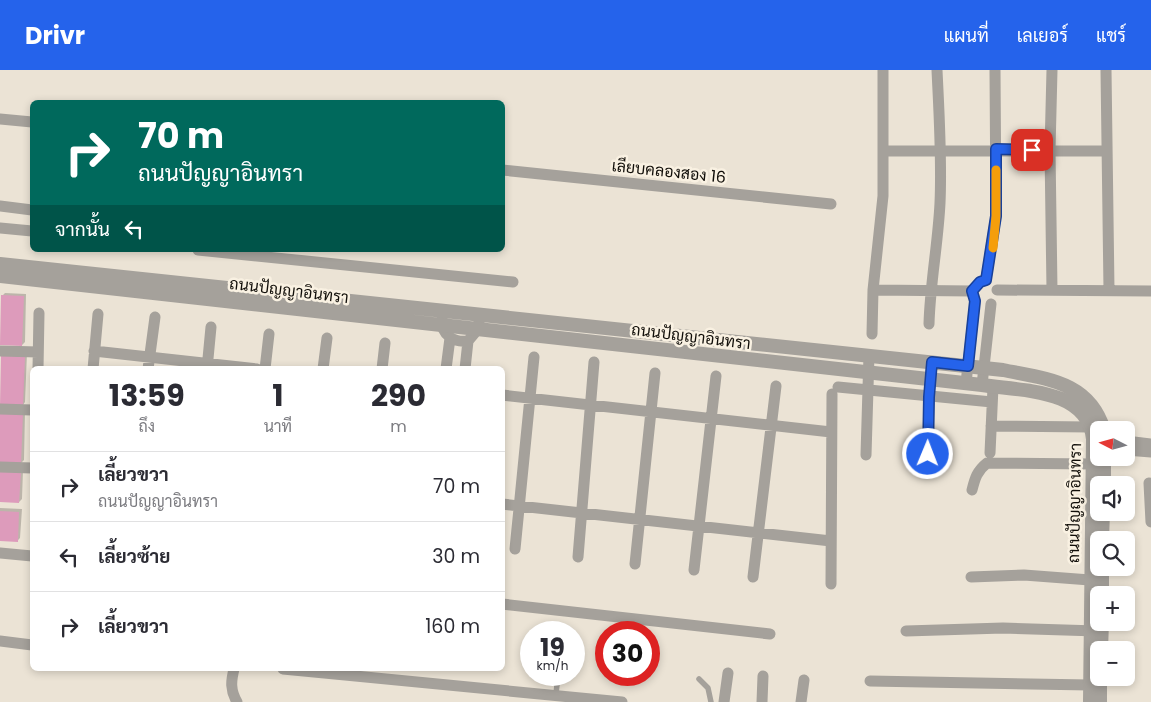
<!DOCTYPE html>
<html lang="th">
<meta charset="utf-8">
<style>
body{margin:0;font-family:Poppins,Sarabun,sans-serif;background:#f2f2f3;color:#2b2b33;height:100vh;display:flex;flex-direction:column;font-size:19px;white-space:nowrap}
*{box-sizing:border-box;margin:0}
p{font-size:16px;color:#7c7c81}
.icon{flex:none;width:28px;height:28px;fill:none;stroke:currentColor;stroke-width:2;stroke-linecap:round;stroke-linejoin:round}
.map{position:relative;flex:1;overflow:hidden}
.panel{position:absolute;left:30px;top:296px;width:475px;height:305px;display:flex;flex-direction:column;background:#fff;border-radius:8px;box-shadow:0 2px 8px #0003}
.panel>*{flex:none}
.banner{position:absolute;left:30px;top:30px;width:475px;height:152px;border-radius:8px;box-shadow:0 2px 8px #0003;background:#00695c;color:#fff;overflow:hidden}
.needle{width:32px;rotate:276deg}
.tools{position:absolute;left:1090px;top:351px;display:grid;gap:10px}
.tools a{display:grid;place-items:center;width:45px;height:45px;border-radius:8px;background:#fff;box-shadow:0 2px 8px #0003;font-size:25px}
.speed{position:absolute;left:520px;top:551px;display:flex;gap:10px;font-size:25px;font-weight:700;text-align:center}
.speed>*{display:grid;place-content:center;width:65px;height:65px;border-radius:50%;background:#fff;box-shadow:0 2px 8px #0003;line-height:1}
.speed small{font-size:12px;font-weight:400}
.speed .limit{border:8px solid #d22;background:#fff;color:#111}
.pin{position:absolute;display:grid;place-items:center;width:42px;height:42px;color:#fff;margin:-21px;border-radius:10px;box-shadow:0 2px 8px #0006}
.me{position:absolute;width:55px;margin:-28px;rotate:1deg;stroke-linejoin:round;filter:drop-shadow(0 0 4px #0008)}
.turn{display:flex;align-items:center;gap:18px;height:105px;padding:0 25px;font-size:22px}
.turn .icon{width:65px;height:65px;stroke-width:2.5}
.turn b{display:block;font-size:35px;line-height:42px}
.then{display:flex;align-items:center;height:48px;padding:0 25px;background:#0003;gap:10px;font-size:19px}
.eta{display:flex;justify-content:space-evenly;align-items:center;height:85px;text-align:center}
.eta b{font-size:30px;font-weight:700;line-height:35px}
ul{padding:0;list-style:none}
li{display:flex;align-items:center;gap:15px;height:70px;padding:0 25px;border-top:1px solid #e1e1e2}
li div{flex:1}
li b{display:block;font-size:19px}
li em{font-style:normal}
header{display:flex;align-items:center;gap:30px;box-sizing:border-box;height:70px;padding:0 25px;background:#2563eb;color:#fff}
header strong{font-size:24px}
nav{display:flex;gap:28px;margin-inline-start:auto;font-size:18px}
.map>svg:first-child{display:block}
.shadow{fill:#0003}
.building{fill:#dd9bbb}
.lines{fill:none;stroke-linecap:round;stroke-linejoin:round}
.service{stroke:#a5a19b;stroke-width:5.5}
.minor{stroke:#a5a19b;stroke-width:11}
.tertiary{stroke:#a5a19b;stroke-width:14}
.route-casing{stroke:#184099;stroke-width:12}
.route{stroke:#2563eb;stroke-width:9}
.slow{stroke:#f59e0b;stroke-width:9}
.labels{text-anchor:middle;stroke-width:5;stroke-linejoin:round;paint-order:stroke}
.street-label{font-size:16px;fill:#110e09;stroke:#f9f1e2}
</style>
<header>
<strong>Drivr</strong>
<nav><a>แผนที่</a><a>เลเยอร์</a><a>แชร์</a></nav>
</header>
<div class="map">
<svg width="1151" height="632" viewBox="0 0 1151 632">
<rect width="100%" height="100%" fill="#ebe3d5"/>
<!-- shadow -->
<path class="shadow" d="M5,223L26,224L25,272L22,275L2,226Z
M27,283L25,332L23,335L2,286Z
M25,341L24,390L21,393L0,358Z
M23,400L22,429L19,432L0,431Z
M0,438L22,439L20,468L17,471L0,470Z"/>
<!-- building -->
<path class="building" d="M1,225L24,226L22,276L0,275Z
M1,285L25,286L23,337L0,336Z
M0,342L23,343L21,394L0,393Z
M0,401L21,402L19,433L0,432Z
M0,441L19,442L18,472L0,471Z"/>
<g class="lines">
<!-- service -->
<path class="service" d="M699,609L708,618L711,632
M556,624L558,605"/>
<!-- minor -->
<path class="minor" d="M1052,0L1050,80L1052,220
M1106,0L1109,220
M0,49L32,52
M884,81H1106
M502,100L831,134
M0,136L32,140
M0,158L32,161
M198,180L513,212
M986,210L996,146L995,0
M873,220L973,221
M997,220L1151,221
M442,249C441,265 454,273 468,271L478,259L479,252
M929,254C930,214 938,174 940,133C942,89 939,44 937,0
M872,264L873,220L883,126V0
M0,281L38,282
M94,281L257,299
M38,299L39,243
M93,299L98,244
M148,299L155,247
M207,299L211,257
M265,299L269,264
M323,299L327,268
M382,299L385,273
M446,299L450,268
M465,299L468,271
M966,313L975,231
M982,315L991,234
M838,317L992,332
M502,325L831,362
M0,339L32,340
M991,356L1091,357
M1126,371L1151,374
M1126,380L1151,382
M990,383L993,317
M928,384L929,327L932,292
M866,385L869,285
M0,397L32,398
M1149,413L1151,452
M972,420C975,408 977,401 987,393L1092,394
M502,434L831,471
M515,479L534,287
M0,483L32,486
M578,487L594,292
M635,494L655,303
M694,500L716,306
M753,507L776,316
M971,507L1024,505L1090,510
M831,514L832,324
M502,534L770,564
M906,561L1003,558L1097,561
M0,571L32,575
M234,599C231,611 230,620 237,632
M283,599L622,632
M870,611L1090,615
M724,632L728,603
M762,632L763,606
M801,632L804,610"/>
<!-- tertiary -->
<path class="tertiary" d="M0,194L1003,300C1047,309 1089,311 1104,360
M0,206L982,315C1020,321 1088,318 1093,369L1090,632
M1104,415V388
M1102,470L1103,442
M1102,525V498
M1101,580L1102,552
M1100,632V608"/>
</g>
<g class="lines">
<!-- route casing -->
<g class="route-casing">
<path id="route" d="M928,384L929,327L932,292L968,296L975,231L972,221L980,212L986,210L996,146V79L1032,80"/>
</g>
<!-- route -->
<use href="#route" class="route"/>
<!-- slow -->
<path class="slow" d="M993,178L996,146V100"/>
</g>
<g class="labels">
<!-- street labels -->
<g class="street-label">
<text transform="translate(669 101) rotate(6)" y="6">เลียบคลองสอง 16</text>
<text transform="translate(289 220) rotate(7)" y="6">ถนนปัญญาอินทรา</text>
<text transform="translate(691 266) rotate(7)" y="6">ถนนปัญญาอินทรา</text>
<text transform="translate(1074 433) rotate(-89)" y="6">ถนนปัญญาอินทรา</text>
</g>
</g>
</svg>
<div class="tools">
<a><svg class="needle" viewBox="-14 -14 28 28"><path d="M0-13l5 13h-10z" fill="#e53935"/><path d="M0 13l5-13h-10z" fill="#7c7c81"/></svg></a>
<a><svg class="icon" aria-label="sound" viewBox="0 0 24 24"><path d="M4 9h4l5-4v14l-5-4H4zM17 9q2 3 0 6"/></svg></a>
<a><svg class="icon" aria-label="search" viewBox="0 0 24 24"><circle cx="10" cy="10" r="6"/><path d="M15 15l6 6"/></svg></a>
<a>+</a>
<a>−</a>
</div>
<div class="speed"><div>19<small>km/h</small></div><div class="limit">30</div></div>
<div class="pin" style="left:1032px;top:80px;background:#d93025"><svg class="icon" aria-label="arrive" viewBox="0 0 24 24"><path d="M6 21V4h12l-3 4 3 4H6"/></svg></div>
<svg class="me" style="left:928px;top:384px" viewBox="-20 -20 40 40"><circle r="17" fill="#2563eb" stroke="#fff" stroke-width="3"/><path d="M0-11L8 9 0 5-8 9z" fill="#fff"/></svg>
<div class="banner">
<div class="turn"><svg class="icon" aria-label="right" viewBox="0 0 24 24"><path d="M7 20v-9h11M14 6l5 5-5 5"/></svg><div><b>70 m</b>ถนนปัญญาอินทรา</div></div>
<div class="then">จากนั้น<svg class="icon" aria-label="left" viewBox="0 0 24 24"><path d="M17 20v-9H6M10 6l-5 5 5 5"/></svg></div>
</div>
<section class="panel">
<div class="eta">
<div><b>13:59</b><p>ถึง</p></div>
<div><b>1</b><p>นาที</p></div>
<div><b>290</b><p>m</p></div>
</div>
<ul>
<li><svg class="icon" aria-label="right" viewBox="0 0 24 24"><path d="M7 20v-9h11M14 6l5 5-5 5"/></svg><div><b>เลี้ยวขวา</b><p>ถนนปัญญาอินทรา</p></div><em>70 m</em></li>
<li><svg class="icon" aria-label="left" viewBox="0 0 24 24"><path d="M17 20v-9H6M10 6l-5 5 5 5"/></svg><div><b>เลี้ยวซ้าย</b></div><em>30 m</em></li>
<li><svg class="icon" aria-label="right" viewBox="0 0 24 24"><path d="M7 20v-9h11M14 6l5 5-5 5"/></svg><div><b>เลี้ยวขวา</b></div><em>160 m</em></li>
</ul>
</section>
</div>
